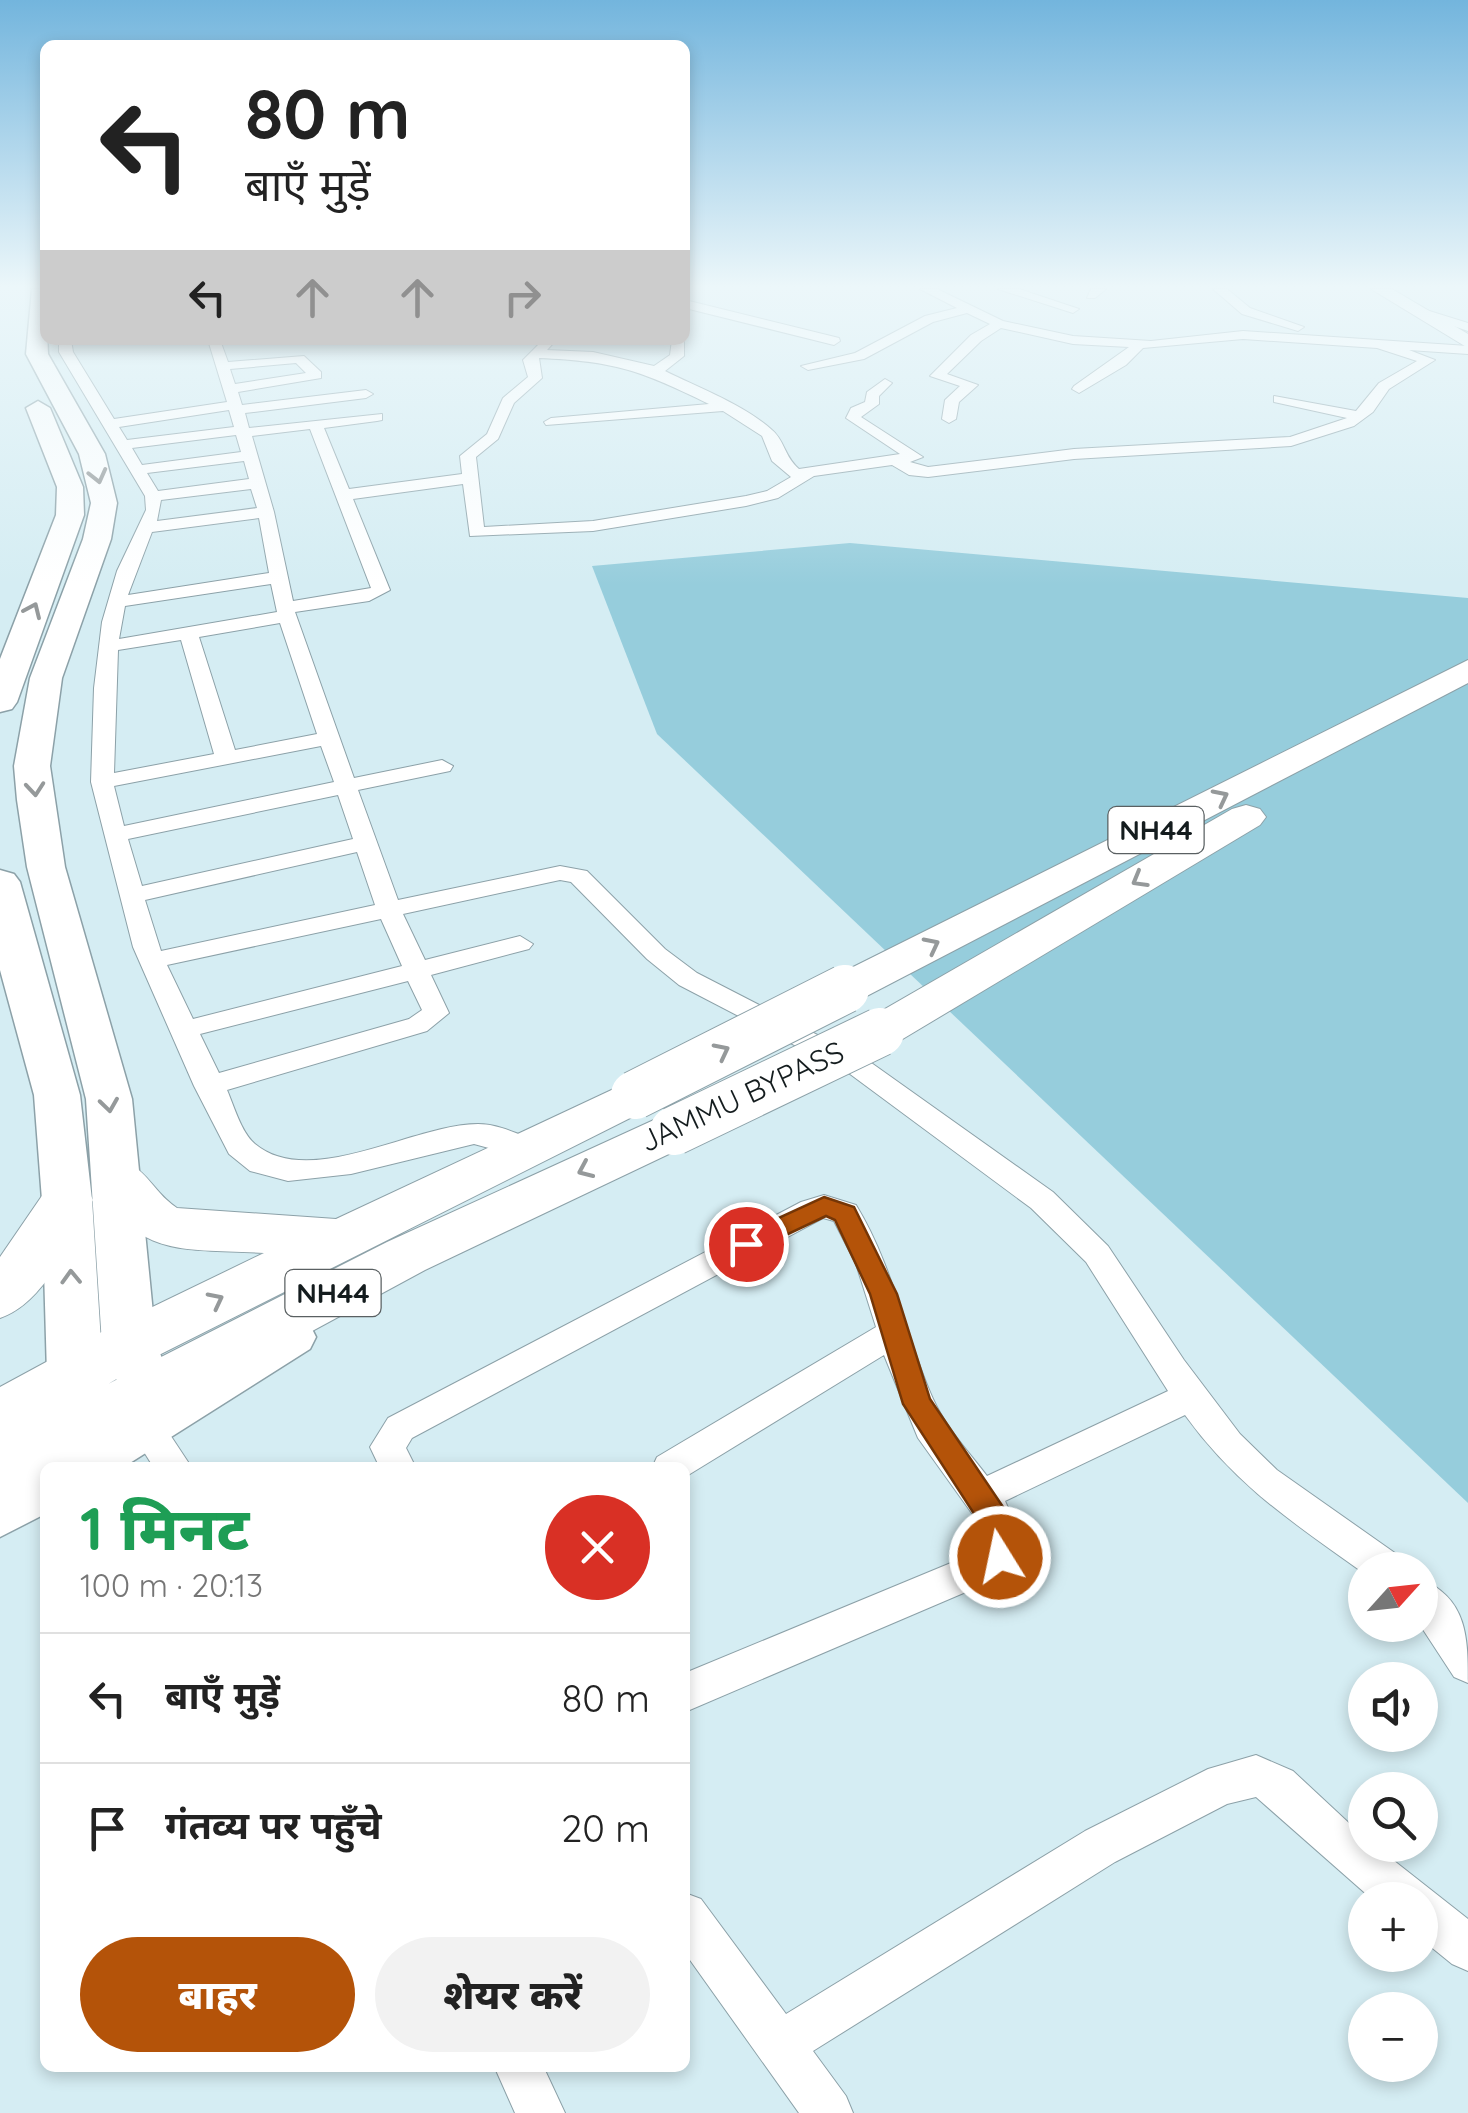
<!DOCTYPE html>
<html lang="hi">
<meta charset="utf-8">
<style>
body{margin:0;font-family:Quicksand,"Noto Sans Devanagari",sans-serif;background:#f2f2f2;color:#222;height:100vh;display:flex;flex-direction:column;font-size:38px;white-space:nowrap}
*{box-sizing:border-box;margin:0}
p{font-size:32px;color:#767676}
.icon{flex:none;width:55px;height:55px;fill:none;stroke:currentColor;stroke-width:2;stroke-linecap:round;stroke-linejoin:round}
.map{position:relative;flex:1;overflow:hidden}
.side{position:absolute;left:40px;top:1462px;width:650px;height:610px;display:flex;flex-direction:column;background:#fff;border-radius:15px;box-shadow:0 5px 15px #0003}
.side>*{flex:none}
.banner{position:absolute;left:40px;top:40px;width:650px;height:305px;border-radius:15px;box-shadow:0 5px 15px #0003;background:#fff;color:#222;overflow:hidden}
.needle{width:65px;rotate:63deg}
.buttons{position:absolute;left:1348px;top:1552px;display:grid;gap:20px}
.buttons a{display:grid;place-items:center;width:90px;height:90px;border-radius:50%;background:#fff;box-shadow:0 5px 15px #0003;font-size:50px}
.pin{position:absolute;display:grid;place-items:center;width:85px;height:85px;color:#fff;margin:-42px;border:5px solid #fff;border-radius:50%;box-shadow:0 2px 10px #0007}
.me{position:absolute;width:110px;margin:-55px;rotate:350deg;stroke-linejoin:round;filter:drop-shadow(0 0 8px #0008)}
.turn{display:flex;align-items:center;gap:35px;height:210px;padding:0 40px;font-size:45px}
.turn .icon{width:130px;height:130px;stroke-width:2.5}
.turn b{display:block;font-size:70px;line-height:85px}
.lanes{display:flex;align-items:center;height:95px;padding:0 40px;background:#0003;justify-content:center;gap:50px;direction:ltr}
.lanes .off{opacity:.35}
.round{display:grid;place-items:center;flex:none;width:105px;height:105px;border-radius:52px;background:#f2f2f2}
.head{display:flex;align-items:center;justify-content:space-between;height:170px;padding:0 40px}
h1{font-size:60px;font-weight:800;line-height:75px;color:#1e9e55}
.cta{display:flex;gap:20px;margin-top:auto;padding:20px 40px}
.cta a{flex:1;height:115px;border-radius:60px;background:#b45309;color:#fff;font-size:40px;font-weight:800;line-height:115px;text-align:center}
.cta a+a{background:#f2f2f2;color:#222}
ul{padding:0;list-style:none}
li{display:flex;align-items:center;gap:30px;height:130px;padding:0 40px;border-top:2px solid #e0e0e0}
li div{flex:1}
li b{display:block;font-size:38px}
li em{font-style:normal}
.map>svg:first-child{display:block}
.green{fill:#96cddc}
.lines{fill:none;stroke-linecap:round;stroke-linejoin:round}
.minor-casing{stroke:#8ca1a8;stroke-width:2}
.tertiary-casing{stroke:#8ca1a8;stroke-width:3}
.secondary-casing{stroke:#8ca1a8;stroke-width:2}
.primary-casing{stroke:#8ca1a8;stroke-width:3}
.trunk-casing{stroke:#8ca1a8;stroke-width:2}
.minor{fill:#fff;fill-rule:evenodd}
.tertiary{fill:#fff;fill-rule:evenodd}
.secondary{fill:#fff;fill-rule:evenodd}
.primary{fill:#fff;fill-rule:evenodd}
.trunk{fill:#fff;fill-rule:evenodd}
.trunk-bridge-casing{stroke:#8ca1a8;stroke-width:50;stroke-linecap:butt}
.trunk-bridge{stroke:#fff;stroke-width:48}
.oneway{stroke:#95999a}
.route{fill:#b45309;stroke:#753606;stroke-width:2.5}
.labels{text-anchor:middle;stroke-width:8;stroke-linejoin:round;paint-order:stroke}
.shield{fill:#fff;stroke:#5a6062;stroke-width:2.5}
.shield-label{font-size:28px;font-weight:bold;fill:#141c1e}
.street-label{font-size:30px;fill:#141c1e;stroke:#fff}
</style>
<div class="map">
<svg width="1468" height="2113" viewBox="0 0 1468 2113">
<rect width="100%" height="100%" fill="#d5edf3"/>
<!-- green -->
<path class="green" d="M850,543L1468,598V1503L657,734L592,566Z"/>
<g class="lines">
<!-- minor casing -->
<g class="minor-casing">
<path id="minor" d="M920,289H937L1003,321L1073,336L1151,341L1243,331L1468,346V354L1409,350L1435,360L1389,389L1373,412L1354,426L1291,446L1074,459L928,477L909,475L892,465L814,476L778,498L746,506L593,531L470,536L463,484L353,499L390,590L369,601L295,612L354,778L442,760L453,766L450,771L358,790L398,900L560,866L587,871L665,949L697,973L870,1062L1053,1192L1108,1246L1184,1360L1240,1434L1277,1470L1402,1558L1408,1570H1365V1574C1294,1523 1237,1487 1185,1415L1005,1501L1027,1550L1021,1562L1001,1577L685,1712V1673L975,1553L988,1543L976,1519L918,1438L884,1355L685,1477V1468H652L657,1457L876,1327L856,1264L834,1221L823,1218L412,1438L406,1448L416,1468H380L370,1447L388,1418L801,1202L824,1195L856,1205C894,1267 904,1334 933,1399C946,1428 968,1451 987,1476L1168,1391L1086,1262L1031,1208L850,1074L679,985L647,959L571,882L560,880L403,914L425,960L520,936L533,944L529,949L431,975L449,1013L427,1031L227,1090C234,1106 241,1132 255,1144C310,1190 414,1124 478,1124C498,1124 518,1134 536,1141L541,1148L536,1155L526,1158L474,1144L351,1174L288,1181L250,1171L229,1154L194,1086L133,947L91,782L94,688L102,622L117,571L146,510L145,496L59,352V340H71L73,352L114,419L227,402L208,340H220L228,362L304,356L321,372V378L238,392L242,405L366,390L373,394L366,398L245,413L249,428L382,414V420L377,421L324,428L349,489L462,474L460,456L487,434L503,398L528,377L523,360L543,340H556L547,350L593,352L654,366L670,355L672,340H684V356L665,371C699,388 743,404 772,430C785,441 784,456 799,469L900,454L846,418L851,408L865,402L867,392L885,379L892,383L879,396V404L861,417L923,457L910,462L928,467L1074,449L1290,437L1347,418L1274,402V396L1356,411L1379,383L1417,361L1377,348L1243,339L1143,348L1126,365L1079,393L1072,389L1074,386L1129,347L1073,344L1001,328L981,341L947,374L978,385L959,402L956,419L949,423L942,419L945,400L960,386L930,376L971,335L990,324L967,313L933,322L864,359L808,370L801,366L855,353L925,316L957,308ZM539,358C615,361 642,371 709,404L551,418L544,422L546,425L723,411L762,436L772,461L791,477L767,491L746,496L593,521L484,527L476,457L498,439L514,403L542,378ZM296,363L306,373L235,384L230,369ZM229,410L234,427L127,440L119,427ZM310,429L371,588L293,601L274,512L252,436ZM236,435L241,452L142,465L132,448ZM244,461L249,479L158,491L147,473ZM251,489L257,508L157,521L161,500ZM259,518L269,573L128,595L152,532ZM271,584L277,612L119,639L125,606ZM280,623L317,734L235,750L199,637ZM181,640L214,754L114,773L118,650ZM321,746L334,782L124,826L114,786ZM338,795L353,839L142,886L128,839ZM357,852L375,905L161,951L145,900ZM381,919L402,966L193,1019L167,965ZM408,981L422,1010L409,1019L219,1073L200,1034Z
M998,289H1019L1079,309L1073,313Z
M1091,289H1106L1095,298H1087Z
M1213,289H1227L1250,308L1304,327L1298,331L1242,314Z
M685,300L839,338L840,341L834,345L685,308Z
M1410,305L1468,323V331L1410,311Z
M147,1413L159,1418L192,1468H154L129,1428L135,1418Z
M1420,1579C1468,1598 1468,1639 1468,1683L1454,1677L1420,1625Z
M1256,1755L1293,1771L1365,1838V1845H1374L1468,1919V1971L1452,1964L1420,1938V1900H1373L1256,1797L1227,1804L1115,1862L813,2051L846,2096L853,2113H799L685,1953V1893L701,1899L786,2014L1085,1831L1208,1769Z
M495,2068H544L565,2113H515Z"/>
</g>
<!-- tertiary casing -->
<g class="tertiary-casing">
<path id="tertiary" d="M295,1320L310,1325L316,1337L310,1349L122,1468H60L67,1454L280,1325Z
M45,1470V1514L0,1537V1492Z"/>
</g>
<!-- secondary casing -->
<g class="secondary-casing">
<path id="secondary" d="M1371,289H1392L1468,334V348Z"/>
</g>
<!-- primary casing -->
<g class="primary-casing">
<path id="primary" d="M32,289H45L48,354L105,454L117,503L111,539L62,678L50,766L65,867L132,1099L156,1344L170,1377L162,1393L142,1400L122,1393L102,1344L86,1099L27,867L17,800L14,766L30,678L83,539L91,503L79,454L26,354Z
M38,401L50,408L83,487L84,515L17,702L12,709L0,712V659L56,515L57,487L26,408Z
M0,870L14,874L20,882L80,1095L92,1200L103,1374L110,1405L102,1421L82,1428L62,1421L54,1405L47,1374L42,1200L34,1095L0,970Z"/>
</g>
<!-- trunk casing -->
<g class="trunk-casing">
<path id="trunk" d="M1468,660V683L861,999L845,1003L829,999L822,989L829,979Z
M1246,805L1260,809L1266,817L1260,825L896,1043L880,1047L864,1043L857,1032L864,1021L1232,809Z
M635,1079L652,1083L659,1095L652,1107L149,1360L108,1384L387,1242L656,1119L674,1114L692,1119L699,1131L692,1143L425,1270L59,1468H45V1475L0,1495V1387L109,1328L264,1253C181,1248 139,1260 92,1179L100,1166C145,1153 145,1187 177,1208L336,1219Z
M67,1181L86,1187L93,1200C71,1239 45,1303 0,1318V1257L48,1187Z"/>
</g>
<!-- minor -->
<use href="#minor" class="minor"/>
<!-- tertiary -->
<use href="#tertiary" class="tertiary"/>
<!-- secondary -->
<use href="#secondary" class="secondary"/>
<!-- primary -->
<use href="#primary" class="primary"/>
<!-- trunk -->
<use href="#trunk" class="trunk"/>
<!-- trunk-bridge casing -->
<g class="trunk-bridge-casing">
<path id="trunk-bridge" d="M635,1095L845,989
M674,1131L880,1032"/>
</g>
<!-- trunk-bridge -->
<use href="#trunk-bridge" class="trunk-bridge"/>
</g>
<!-- one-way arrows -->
<defs><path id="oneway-chevron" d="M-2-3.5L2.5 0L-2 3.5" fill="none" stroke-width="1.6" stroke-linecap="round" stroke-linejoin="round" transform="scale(2.5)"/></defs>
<g class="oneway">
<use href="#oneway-chevron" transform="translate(98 476) rotate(76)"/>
<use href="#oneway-chevron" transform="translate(33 610) rotate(-66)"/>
<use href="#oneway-chevron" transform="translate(35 789) rotate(85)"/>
<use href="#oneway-chevron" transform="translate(1221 797) rotate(-27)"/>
<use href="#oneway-chevron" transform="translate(1139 880) rotate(150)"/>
<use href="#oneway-chevron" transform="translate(932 945) rotate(-27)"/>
<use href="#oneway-chevron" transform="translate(722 1051) rotate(-27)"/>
<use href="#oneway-chevron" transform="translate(109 1105) rotate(82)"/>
<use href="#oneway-chevron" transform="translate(585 1170) rotate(156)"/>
<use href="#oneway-chevron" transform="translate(71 1277) rotate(-92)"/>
<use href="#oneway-chevron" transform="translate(216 1300) rotate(-27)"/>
</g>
<!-- sky -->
<linearGradient id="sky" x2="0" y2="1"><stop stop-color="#73b5dd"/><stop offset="0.49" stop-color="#ecf7fa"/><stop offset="1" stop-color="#ecf7fa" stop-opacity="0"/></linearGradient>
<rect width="1468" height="585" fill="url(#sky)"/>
<!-- route -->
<path class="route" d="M824,1197L854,1207L897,1294L930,1399L1020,1532L1023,1550L1011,1567L1000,1571L989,1567L984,1557L993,1543L903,1404L870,1294L835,1220L826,1216L746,1254L737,1251L734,1244L737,1237Z"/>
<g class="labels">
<!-- shield labels -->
<g class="shield">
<rect x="1108.5" y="807" width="95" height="46" rx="8"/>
<rect x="285.5" y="1270" width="95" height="46" rx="8"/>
</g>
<g class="shield-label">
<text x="1156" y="840">NH44</text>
<text x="333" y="1303">NH44</text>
</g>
<!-- street labels -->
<g class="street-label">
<text transform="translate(742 1097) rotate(-25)" y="10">JAMMU BYPASS</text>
</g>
</g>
</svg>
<div class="buttons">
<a><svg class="needle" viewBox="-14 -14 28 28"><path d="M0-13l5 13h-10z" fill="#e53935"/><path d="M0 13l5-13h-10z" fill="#767676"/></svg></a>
<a><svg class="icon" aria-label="sound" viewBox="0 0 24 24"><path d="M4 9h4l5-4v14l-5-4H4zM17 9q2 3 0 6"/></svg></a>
<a><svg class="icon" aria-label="search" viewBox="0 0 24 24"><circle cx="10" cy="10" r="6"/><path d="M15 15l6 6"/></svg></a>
<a>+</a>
<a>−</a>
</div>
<div class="pin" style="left:746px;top:1244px;background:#d93025"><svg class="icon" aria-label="arrive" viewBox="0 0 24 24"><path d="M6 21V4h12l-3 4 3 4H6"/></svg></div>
<svg class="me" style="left:1000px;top:1557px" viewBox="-20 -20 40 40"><circle r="17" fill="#b45309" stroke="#fff" stroke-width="3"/><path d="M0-11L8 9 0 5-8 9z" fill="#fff"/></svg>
<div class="banner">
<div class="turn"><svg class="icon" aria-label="left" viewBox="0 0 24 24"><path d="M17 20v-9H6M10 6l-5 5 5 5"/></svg><div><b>80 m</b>बाएँ मुड़ें</div></div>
<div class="lanes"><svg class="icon" aria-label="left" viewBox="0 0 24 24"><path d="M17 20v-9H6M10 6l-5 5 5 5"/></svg><svg class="icon off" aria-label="ahead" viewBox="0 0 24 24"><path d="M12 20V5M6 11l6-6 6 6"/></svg><svg class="icon off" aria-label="ahead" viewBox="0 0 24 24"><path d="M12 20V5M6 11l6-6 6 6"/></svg><svg class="icon off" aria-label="right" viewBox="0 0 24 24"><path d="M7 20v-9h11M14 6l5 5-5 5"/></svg></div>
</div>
<section class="side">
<div class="head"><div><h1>1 मिनट</h1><p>100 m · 20:13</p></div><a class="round" style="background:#d93025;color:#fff"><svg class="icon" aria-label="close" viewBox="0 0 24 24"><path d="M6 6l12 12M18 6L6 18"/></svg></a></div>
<ul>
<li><svg class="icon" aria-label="left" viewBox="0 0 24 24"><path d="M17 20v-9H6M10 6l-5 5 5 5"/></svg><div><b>बाएँ मुड़ें</b></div><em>80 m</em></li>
<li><svg class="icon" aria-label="arrive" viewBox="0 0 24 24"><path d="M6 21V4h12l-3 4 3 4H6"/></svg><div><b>गंतव्य पर पहुँचे</b></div><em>20 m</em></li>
</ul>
<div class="cta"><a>बाहर</a><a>शेयर करें</a></div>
</section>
</div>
